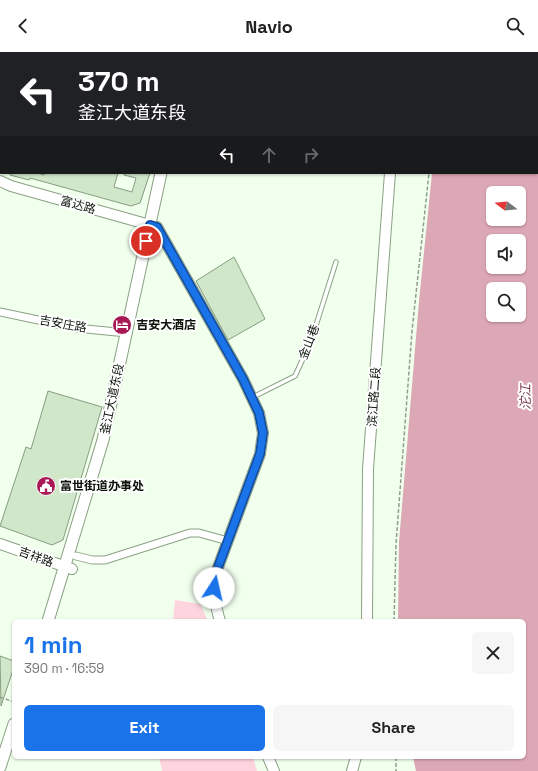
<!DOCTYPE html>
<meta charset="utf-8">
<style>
body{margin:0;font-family:"Space Grotesk","Noto Sans SC",sans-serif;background:#f6f6f6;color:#222;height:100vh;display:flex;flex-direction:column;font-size:15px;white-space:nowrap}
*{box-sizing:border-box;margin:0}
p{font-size:13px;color:#767676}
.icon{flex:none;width:22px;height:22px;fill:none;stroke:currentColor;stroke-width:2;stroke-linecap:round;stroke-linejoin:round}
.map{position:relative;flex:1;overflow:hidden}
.drawer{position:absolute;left:12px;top:567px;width:514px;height:140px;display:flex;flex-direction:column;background:#fff;border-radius:6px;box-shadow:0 1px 3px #0004}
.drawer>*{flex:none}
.banner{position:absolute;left:0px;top:0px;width:538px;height:122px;box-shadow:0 1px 3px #0004;background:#202124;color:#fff;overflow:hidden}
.needle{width:26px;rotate:286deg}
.buttons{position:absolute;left:486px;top:134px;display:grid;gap:8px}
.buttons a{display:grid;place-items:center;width:40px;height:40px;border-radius:6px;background:#fff;box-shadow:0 1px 3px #0004;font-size:20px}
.pin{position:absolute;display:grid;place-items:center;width:34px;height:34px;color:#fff;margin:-17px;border:2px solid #fff;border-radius:50%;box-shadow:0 1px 4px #0007}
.me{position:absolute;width:44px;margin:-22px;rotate:10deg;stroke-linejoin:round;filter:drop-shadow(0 0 3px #0008)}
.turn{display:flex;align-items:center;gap:14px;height:84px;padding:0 12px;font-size:18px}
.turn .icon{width:52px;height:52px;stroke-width:2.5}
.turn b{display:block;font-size:28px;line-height:34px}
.lanes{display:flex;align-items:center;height:38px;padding:0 12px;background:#0003;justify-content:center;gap:20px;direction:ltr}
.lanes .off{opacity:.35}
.round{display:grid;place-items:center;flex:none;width:42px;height:42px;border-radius:6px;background:#f6f6f6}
.summary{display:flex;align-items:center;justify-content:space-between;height:68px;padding:0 12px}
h1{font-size:24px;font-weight:700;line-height:30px;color:#1a73e8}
.button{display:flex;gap:8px;margin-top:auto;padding:8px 12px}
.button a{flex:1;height:46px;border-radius:6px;background:#1a73e8;color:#fff;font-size:16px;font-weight:700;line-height:46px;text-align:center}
.button a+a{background:#f6f6f6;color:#222}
header{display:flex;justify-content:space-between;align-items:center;height:52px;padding:0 12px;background:#fff;font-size:18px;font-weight:700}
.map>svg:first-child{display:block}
.green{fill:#fed4de}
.water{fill:#dda8b5;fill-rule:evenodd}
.building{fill:#d1e7ca;stroke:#879d81}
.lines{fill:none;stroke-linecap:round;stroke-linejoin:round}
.lane-casing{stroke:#8ca185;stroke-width:5.5}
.street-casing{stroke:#8ca185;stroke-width:9}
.secondary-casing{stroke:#8ca185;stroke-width:12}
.primary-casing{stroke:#8ca185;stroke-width:13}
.path{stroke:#929d8f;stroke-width:1.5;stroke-dasharray:4 2;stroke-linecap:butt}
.lane{stroke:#fff;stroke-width:3.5}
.street{stroke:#fff;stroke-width:7}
.secondary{stroke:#fff;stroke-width:10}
.primary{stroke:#fff;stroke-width:11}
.route-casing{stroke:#114b97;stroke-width:10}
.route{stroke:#1a73e8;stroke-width:7}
.labels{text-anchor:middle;stroke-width:4;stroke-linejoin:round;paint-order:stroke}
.street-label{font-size:12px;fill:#0b1309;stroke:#fff}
.poi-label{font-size:12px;font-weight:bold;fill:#0b1309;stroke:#fff;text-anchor:start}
.water-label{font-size:13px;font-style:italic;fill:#77364a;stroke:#fff}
</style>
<header><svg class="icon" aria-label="back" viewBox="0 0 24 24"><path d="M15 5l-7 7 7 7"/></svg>Navio<svg class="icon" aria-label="search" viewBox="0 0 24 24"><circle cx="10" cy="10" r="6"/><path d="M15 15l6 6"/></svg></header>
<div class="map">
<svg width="538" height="719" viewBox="0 0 538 719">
<rect width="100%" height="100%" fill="#f1ffed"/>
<!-- green -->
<path class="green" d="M175,548L200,552L208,569H173Z
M159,705H253L257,719H162Z"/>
<!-- water -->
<path class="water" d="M434,0H538V719H416L413,705H524V569H398L399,490L419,249L432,121H537V1ZM493,141H519V167H493ZM493,189H519V215H493ZM493,237H519V263H493Z"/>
<!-- building -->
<path class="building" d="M10,121H38L44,123V121H118L114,135L132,140L136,126L124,123V121H150L140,151L131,154L30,126L29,128L10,123Z
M234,205L265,267L228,288L196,229Z
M48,339L102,355L63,488L52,493L0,474L26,395L31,397Z
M0,604L14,609V615L1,654Z"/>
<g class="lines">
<!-- lane casing -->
<g class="lane-casing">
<path id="lane" d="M75,1V0
M253,345L295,324L311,289L336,210"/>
</g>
<!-- street casing -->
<g class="street-casing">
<path id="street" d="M0,260L76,276L127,281
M76,504L92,508H105L190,481H199L228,489"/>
</g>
<!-- secondary casing -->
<g class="secondary-casing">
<path id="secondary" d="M393,0V1
M0,129L11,134L157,175L243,327L259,361L263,381L260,402L217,518C214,537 214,550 220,569
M0,492L72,517
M367,569L368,417L390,121
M268,705L274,719
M352,719L356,705"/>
</g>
<!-- primary casing -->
<g class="primary-casing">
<path id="primary" d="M190,1V0
M48,569L103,388L161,121
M0,715L14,672"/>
</g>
<!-- path -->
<path class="path" d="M258,0L260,1
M418,0V1
M302,1L304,0
M430,1V0
M394,569L396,492L412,279L429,121
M0,645L14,650
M396,705V719"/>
<!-- lane -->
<use href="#lane" class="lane"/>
<!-- street -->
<use href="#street" class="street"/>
<!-- secondary -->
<use href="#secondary" class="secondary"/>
<!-- primary -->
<use href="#primary" class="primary"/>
</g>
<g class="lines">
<!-- route casing -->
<g class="route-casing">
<path id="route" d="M146,189L150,173L157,175L243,327L259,361L263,381L260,402L217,518L214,536"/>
</g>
<!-- route -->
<use href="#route" class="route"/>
</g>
<!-- icons -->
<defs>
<g id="hotel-disc" transform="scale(1)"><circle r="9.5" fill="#a91956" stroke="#fff"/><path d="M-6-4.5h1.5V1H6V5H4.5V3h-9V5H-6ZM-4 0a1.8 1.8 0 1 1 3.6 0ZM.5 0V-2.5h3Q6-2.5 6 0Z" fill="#fff"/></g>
<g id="civic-disc" transform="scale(1)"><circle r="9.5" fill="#a91956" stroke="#fff"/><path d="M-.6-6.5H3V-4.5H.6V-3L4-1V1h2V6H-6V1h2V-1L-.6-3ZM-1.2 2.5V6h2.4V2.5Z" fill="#fff"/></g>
</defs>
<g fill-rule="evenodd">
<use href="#hotel-disc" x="122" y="273"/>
<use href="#civic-disc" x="46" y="434"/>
</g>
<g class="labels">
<!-- street labels -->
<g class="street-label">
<text transform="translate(78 153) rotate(16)" y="4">富达路</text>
<text transform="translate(63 272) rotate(10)" y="4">吉安庄路</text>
<text transform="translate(309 290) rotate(-69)" y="4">金山巷</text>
<text transform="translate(374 345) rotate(-86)" y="4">滨江路二段</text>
<text transform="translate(112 347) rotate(-78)" y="4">釜江大道东段</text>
<text transform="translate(36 505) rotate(20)" y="4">吉祥路</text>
</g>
<!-- poi labels -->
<g class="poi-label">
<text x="136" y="277">吉安大酒店</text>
<text x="60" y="438">富世街道办事处</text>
</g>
<!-- water labels -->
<g class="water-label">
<text transform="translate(525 345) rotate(-90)" y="5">沱江</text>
</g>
</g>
</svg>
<div class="buttons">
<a><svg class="needle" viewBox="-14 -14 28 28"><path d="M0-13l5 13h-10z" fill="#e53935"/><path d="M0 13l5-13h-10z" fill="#767676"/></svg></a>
<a><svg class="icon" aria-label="sound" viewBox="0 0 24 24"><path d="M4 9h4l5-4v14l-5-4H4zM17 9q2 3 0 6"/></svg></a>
<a><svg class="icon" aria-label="search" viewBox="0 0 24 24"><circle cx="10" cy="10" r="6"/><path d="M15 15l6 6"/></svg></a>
</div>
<div class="pin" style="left:146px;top:189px;background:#d93025"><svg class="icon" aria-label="arrive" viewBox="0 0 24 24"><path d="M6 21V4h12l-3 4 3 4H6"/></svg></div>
<svg class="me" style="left:214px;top:536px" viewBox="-20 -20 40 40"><circle r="19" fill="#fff"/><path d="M0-13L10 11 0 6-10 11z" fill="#1a73e8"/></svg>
<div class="banner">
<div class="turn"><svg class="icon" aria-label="left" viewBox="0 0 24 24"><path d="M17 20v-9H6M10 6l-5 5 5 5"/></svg><div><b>370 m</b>釜江大道东段</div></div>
<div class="lanes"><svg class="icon" aria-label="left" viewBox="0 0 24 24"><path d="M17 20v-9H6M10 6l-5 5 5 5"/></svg><svg class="icon off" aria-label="ahead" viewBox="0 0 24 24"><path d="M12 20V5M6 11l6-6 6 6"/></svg><svg class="icon off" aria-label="right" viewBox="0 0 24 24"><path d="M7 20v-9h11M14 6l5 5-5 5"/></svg></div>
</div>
<section class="drawer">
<div class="summary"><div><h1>1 min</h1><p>390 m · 16:59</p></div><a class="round"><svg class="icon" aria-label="close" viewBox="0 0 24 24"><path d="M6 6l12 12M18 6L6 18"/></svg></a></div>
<div class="button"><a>Exit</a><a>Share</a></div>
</section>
</div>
